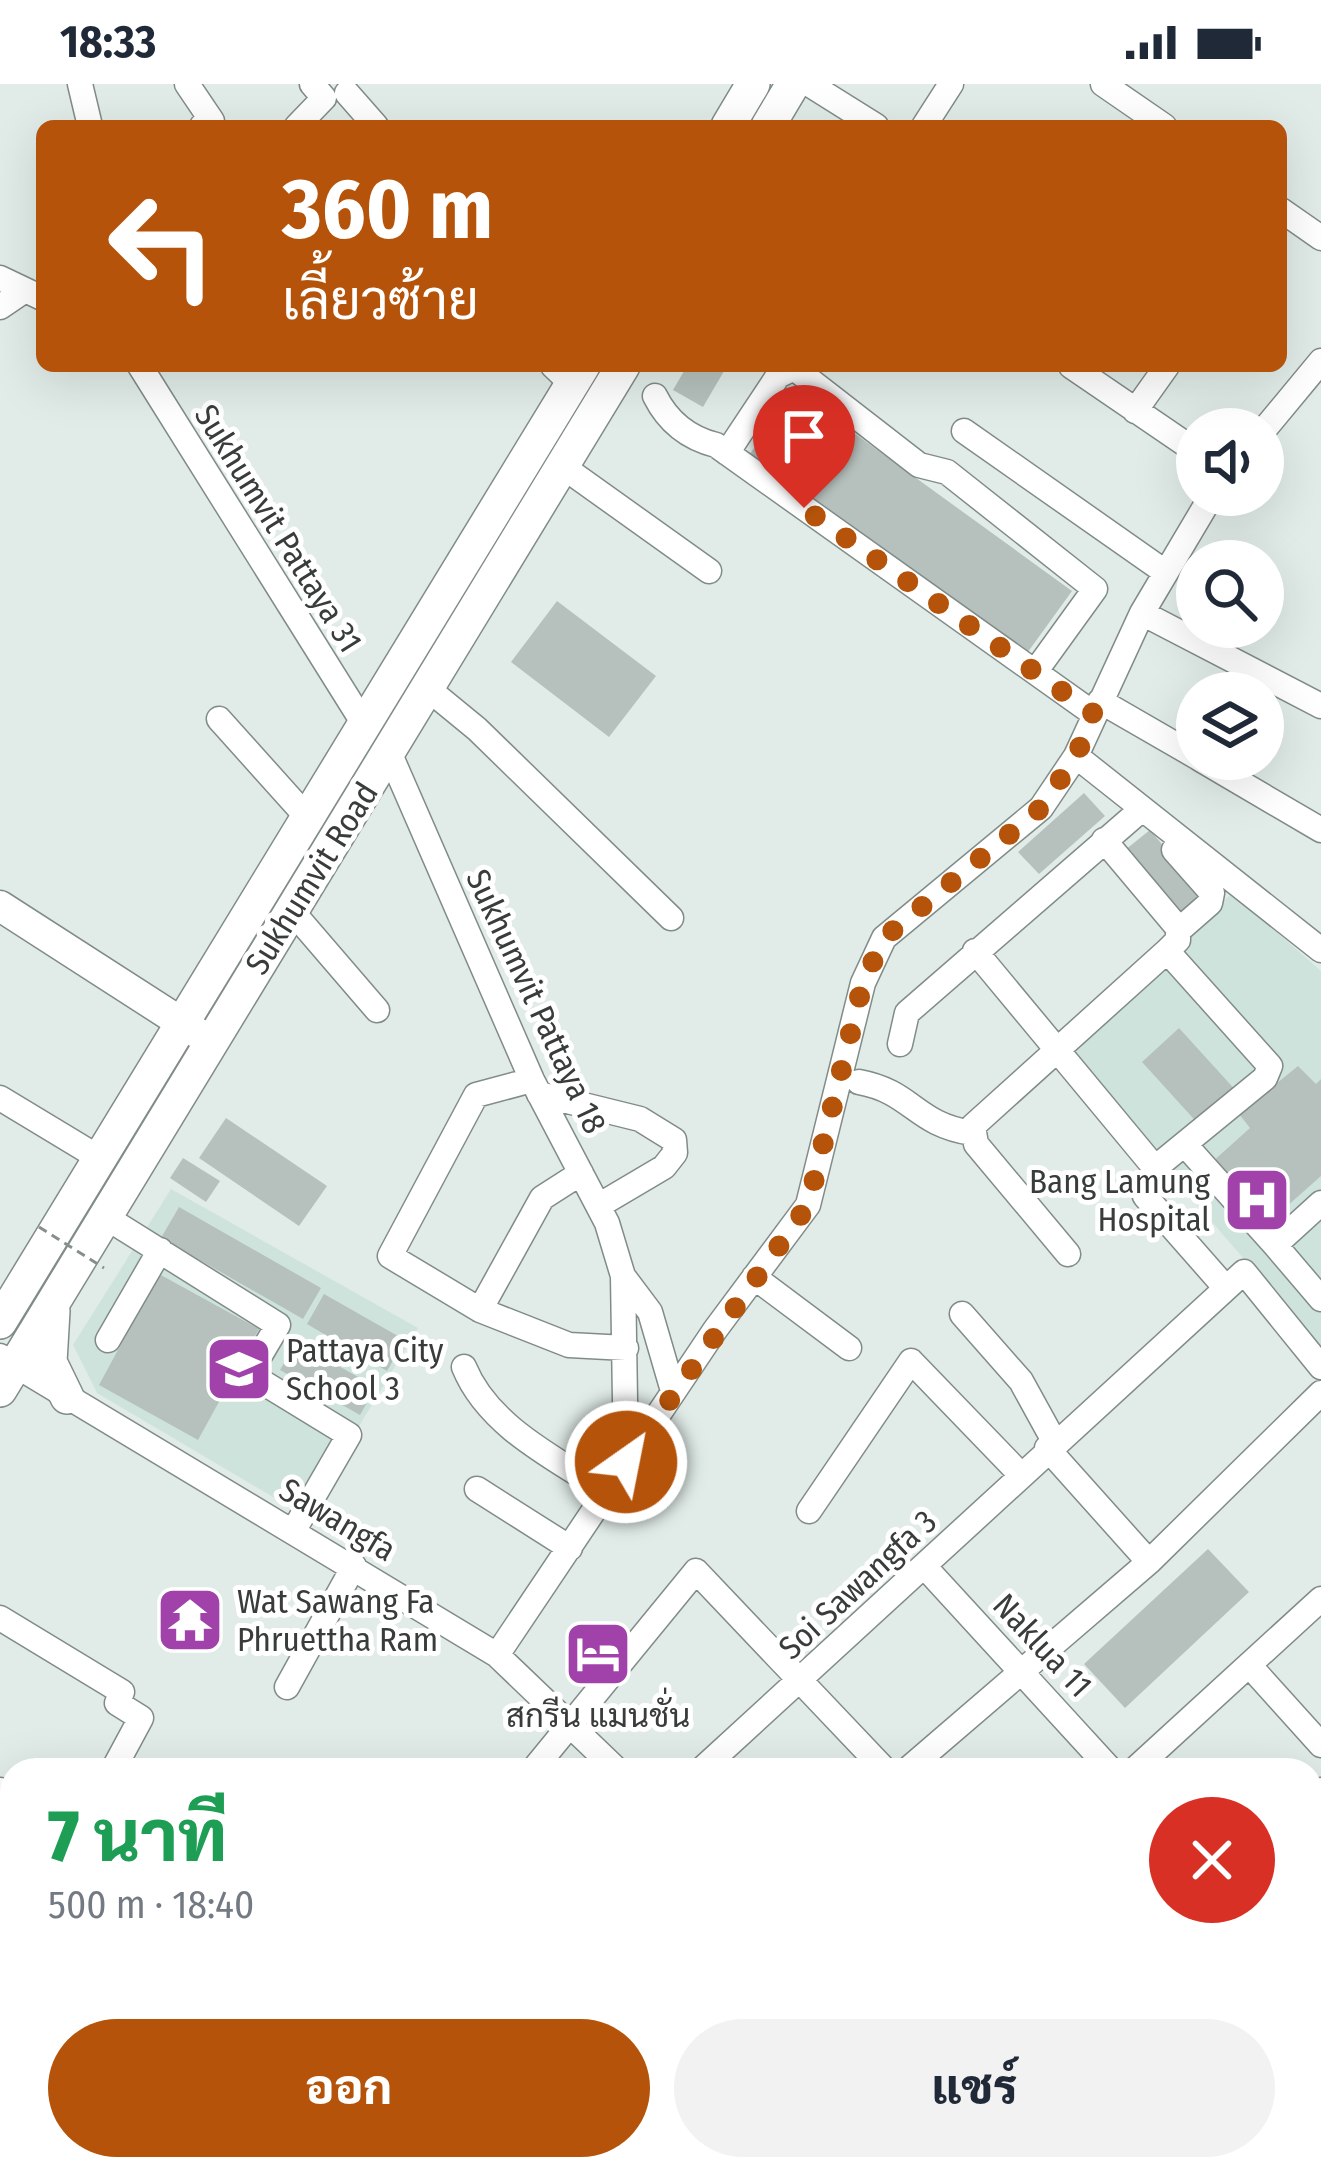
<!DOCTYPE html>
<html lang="th">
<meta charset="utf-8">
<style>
body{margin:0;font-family:"Fira Sans Condensed",Sarabun,sans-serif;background:#f2f2f3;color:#1f2937;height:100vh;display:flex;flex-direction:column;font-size:45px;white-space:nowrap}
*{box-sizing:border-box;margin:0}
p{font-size:39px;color:#747a83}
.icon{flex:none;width:66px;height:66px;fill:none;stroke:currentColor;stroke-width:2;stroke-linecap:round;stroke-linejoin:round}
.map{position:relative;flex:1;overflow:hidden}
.details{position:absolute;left:0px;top:1674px;width:1323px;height:423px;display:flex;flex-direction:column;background:#fff;border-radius:36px 36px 0 0;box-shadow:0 12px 48px #0002}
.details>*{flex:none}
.guide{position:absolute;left:36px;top:36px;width:1251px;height:252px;border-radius:18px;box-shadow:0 12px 48px #0002;background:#b45309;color:#fff;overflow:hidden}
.tools{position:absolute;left:1176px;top:324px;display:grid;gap:24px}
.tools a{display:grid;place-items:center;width:108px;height:108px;border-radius:50%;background:#fff;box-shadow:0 12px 48px #0002;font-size:60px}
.pin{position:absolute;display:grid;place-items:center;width:102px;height:102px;color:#fff;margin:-123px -51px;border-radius:50% 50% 50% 0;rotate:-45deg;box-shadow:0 0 12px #0007}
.pin .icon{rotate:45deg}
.me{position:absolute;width:132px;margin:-66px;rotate:33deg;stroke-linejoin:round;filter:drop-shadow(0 0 9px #0008)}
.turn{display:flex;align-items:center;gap:42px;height:252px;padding:0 48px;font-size:54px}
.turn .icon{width:156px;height:156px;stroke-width:2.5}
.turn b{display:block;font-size:84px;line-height:102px}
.round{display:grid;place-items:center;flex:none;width:126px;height:126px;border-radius:63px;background:#f2f2f3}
.summary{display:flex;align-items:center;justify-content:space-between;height:204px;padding:0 48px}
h1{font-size:72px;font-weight:800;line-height:90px;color:#1e9e55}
.cta{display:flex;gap:24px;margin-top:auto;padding:24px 48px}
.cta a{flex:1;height:138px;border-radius:72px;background:#b45309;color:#fff;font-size:48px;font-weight:800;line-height:138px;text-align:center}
.cta a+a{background:#f2f2f3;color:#1f2937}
.status{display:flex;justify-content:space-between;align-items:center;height:84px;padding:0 60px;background:#fff;direction:ltr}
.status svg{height:33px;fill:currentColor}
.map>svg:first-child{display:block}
.built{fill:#cee3dc}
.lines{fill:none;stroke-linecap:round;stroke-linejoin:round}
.canal{stroke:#36a58b;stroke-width:18}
.building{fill:#b6c1bd}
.minor-casing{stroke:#818c88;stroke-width:27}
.major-casing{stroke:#818c88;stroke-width:33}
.highway-casing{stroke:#818c88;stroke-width:36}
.minor{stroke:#fff;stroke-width:24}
.major{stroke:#fff;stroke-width:30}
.highway{stroke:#fff;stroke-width:33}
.path-bridge{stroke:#878f8c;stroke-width:3;stroke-dasharray:9 6;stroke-linecap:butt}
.route{stroke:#b45309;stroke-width:21;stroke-dasharray:0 37.8}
.labels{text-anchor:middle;stroke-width:10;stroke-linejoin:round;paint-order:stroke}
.street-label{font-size:33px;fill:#383c3b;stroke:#fff}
.poi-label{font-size:33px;fill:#383c3b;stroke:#fff;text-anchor:start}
</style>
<div class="status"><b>18:33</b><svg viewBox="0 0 49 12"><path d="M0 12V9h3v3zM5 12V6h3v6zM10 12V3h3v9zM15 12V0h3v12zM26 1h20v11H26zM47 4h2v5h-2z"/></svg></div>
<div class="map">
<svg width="1321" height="2096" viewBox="0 0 1321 2096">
<rect width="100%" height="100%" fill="#e1ece8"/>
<!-- built -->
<path class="built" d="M1232,809L1321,887V1264L1064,967Z
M171,1105L418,1244L305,1432L97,1309L73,1261Z"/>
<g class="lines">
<!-- canal -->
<path class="canal" d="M0,1966L12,1969
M160,2085L161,2096"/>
</g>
<!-- building -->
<path class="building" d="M687,282H727L703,323L673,306Z
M796,307L1072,507L1025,572L749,371Z
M557,517L656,592L609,653L511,578Z
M1084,709L1105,732L1039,790L1018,768Z
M1150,746L1205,811L1181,831L1125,766Z
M1179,944L1239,1010L1202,1044L1142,978Z
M1298,982L1316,1000L1321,995V1092L1267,1140L1211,1079L1250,1044L1239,1030Z
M226,1034L327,1102L299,1142L199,1074Z
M183,1074L220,1097L206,1118L170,1094Z
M179,1123L321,1204L303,1235L161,1154Z
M159,1190L259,1245L198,1356L99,1301Z
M324,1210L405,1256L387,1287L307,1240Z
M296,1258L376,1303L360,1331L280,1286Z
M1208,1465L1249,1508L1125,1624L1084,1580Z"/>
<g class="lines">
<!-- minor casing -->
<g class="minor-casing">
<path id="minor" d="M80,0L90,42
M187,0L212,37L202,42
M809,0L876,42
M1103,0L1164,42
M347,9L376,42
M297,42L324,14L312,0
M924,42L951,0
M1281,126L1321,154
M0,194L42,214
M0,223L25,206
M140,282L364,640
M553,282L572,300
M1071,282L1197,368
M655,312C668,338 688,354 716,361L1094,630
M1135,327L1167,282
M964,347L1165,488
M1263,347L1321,277
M727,369L778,292L794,284L919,381L947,388L1095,505L1035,588
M562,382L709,487
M1142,529L1321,622
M427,604L477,645L671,834
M1100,617L1197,673
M219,635L307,733
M389,668L532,996L607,1139L623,1192L626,1379
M1076,672L1321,866
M1200,675L1321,746
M1104,756L1178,844V856L1167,867L1270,982L1265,994L1155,1084L1145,1112L1225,1203
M1174,766L1212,809L1210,819L1178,847
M291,826L377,926
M975,867L1155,1084
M900,960L907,929L1142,725
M532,996L476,1011L390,1172L480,1226L542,1114L581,1089
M859,998C913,1008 914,1040 972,1049
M539,1010L640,1035L674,1056L675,1069L664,1083L598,1122
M0,1014L101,1075
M1187,1063L1275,1161
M1321,1119L1275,1161L1321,1215
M107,1134L278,1241L249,1290L349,1351L294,1446
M1068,1170L976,1060L973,1042L1167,867
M623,1192L650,1228L673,1307
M754,1193L849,1264
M480,1226L569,1261L626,1264
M962,1230L1021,1297L1054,1357
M108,1256L160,1166
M0,1272L497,1571L617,1686
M464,1283C488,1342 554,1374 607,1408
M1047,1364L1149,1478
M477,1405L570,1464
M809,1427L911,1277L1021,1391
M924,1482L1111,1686
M0,1534L122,1608L117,1619L141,1634L113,1686
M497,1571L715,1246L808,1121L863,899L884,854L1041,724L1076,672L1142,529L1212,411
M1249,1581L1321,1661
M287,1603L354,1482
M533,1686L696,1487L885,1686
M701,1686L1244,1188L1321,1283
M907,1686L1149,1478L1321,1309
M1134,1686L1321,1515
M0,1706L12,1712
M1311,1715L1321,1706
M1311,1917L1321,1928
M0,2051L12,2052
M1311,2070L1321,2081
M227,2085L231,2096
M571,2085L585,2096
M767,2085L780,2096
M992,2085L1002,2096
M304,2096L306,2085
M634,2096L643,2085
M884,2096L895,2085
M1123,2096L1136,2085"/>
</g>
<!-- major casing -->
<g class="major-casing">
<path id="major" d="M0,822L199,950"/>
</g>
<!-- highway casing -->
<g class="highway-casing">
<path id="highway" d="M728,42L753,0
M768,42L793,0
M53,1227L50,1278L67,1313
M0,1238L583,282
M0,1306L623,282"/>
</g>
<!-- minor -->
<use href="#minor" class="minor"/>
<!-- major -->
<use href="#major" class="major"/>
<!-- highway -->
<use href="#highway" class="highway"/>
<!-- path-bridge -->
<path class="path-bridge" d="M39,1143L104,1184"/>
</g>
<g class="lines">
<!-- route -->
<path class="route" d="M626,1378L808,1121L863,899L884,854L1041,724L1076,672L1094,630L804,424"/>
</g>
<!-- icons -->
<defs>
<g id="hospital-square" transform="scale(3.45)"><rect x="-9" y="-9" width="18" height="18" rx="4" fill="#a142ab" stroke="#fff"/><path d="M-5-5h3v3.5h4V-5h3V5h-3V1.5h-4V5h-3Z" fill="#fff"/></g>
<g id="school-square" transform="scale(3.45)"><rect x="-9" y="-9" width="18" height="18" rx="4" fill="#a142ab" stroke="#fff"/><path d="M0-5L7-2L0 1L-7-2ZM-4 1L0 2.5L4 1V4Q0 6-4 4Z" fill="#fff"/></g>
<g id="temple-square" transform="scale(3.45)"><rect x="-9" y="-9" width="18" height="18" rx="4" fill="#a142ab" stroke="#fff"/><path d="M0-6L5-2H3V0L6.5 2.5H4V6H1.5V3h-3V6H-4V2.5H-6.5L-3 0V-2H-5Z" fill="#fff"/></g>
<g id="hotel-square" transform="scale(3.45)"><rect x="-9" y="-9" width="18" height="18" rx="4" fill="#a142ab" stroke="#fff"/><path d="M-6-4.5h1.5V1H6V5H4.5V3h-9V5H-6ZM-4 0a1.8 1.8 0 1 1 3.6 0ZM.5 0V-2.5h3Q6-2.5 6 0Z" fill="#fff"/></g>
</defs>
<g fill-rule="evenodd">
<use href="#hospital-square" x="1257" y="1116"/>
<use href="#school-square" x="239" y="1285"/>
<use href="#temple-square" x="190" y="1536"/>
<use href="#hotel-square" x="598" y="1570"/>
</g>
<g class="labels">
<!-- street labels -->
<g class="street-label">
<text transform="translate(279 444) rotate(58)" y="12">Sukhumvit Pattaya 31</text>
<text transform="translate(311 794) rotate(-58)" y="12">Sukhumvit Road</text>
<text transform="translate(537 917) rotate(65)" y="12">Sukhumvit Pattaya 18</text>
<text transform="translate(338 1435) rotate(31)" y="12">Sawangfa</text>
<text transform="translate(857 1500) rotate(-43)" y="12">Soi Sawangfa 3</text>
<text transform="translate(1043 1561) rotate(47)" y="12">Naklua 11</text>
</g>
<!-- poi labels -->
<g class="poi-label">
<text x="1210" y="1109" text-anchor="end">Bang Lamung<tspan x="1210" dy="38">Hospital</tspan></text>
<text x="286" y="1278">Pattaya City<tspan x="286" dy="38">School 3</tspan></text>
<text x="237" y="1529">Wat Sawang Fa<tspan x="237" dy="38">Phruettha Ram</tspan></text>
<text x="598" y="1643" text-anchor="middle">สกรีน แมนชั่น</text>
</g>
</g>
</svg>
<div class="tools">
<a><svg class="icon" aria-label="sound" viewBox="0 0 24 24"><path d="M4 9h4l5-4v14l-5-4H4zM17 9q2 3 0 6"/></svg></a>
<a><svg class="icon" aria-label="search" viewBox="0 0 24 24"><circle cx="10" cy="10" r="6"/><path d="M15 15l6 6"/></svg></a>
<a><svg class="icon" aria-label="layers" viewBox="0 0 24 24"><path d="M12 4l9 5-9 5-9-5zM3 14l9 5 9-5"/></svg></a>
</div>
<div class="pin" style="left:804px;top:424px;background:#d93025"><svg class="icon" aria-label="arrive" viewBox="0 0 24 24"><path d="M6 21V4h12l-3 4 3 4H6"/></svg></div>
<svg class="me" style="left:626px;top:1378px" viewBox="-20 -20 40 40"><circle r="17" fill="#b45309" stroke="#fff" stroke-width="3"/><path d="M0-11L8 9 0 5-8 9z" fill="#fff"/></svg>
<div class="guide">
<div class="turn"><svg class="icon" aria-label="left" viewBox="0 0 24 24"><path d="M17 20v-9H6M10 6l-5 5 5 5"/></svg><div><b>360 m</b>เลี้ยวซ้าย</div></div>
</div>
<section class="details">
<div class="summary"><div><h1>7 นาที</h1><p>500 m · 18:40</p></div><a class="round" style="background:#d93025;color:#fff"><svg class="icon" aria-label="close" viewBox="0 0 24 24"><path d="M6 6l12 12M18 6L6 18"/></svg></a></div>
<div class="cta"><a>ออก</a><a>แชร์</a></div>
</section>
</div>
